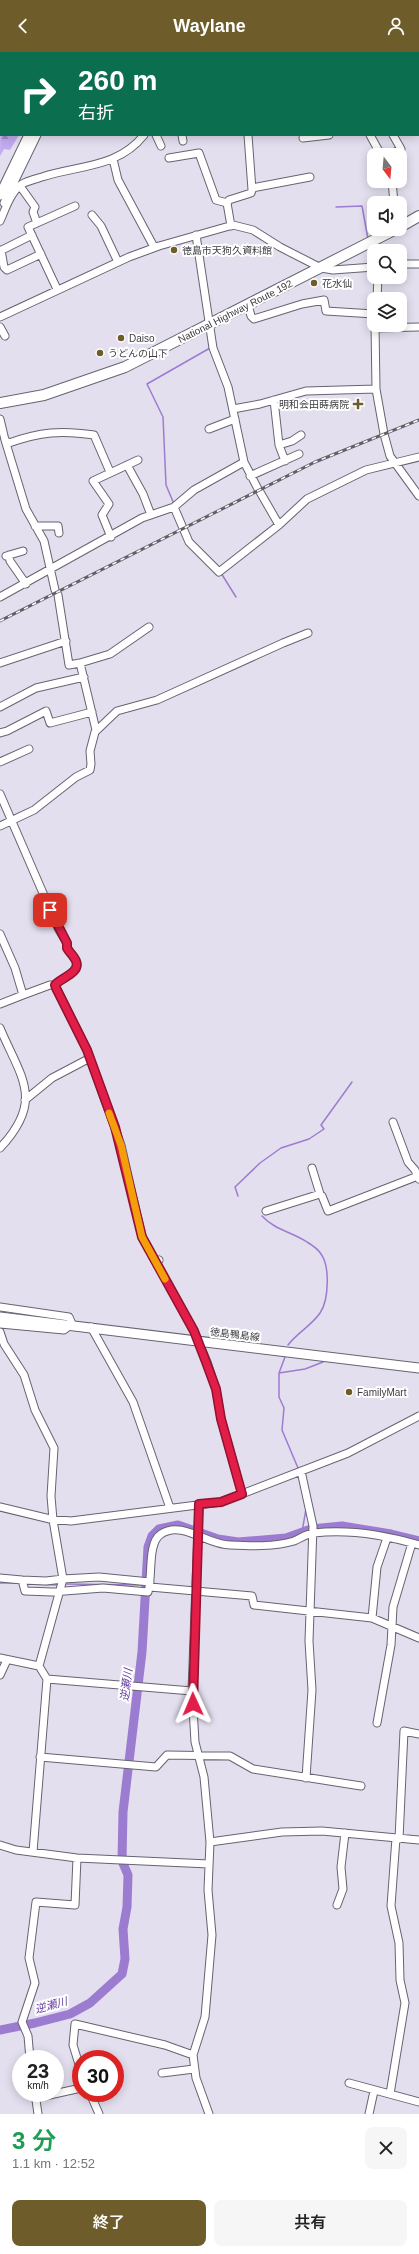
<!DOCTYPE html>
<html lang="ja">
<meta charset="utf-8">
<style>
body{margin:0;font-family:Arial,"Noto Sans JP",sans-serif;background:#f6f6f6;color:#222;height:100vh;display:flex;flex-direction:column;font-size:15px;white-space:nowrap}
*{box-sizing:border-box;margin:0}
p{font-size:13px;color:#767676}
.icon{flex:none;width:22px;height:22px;fill:none;stroke:currentColor;stroke-width:2;stroke-linecap:round;stroke-linejoin:round}
.map{position:relative;height:2062px;overflow:hidden}
.details{display:flex;flex-direction:column;background:#fff;flex:1}
.details>*{flex:none}
.banner{position:absolute;left:0px;top:0px;width:419px;height:84px;box-shadow:0 2px 10px #0003;background:#0b6e4f;color:#fff;overflow:hidden}
.needle{width:26px;rotate:164deg}
.tools{position:absolute;left:367px;top:96px;display:grid;gap:8px}
.tools a{display:grid;place-items:center;width:40px;height:40px;border-radius:8px;background:#fff;box-shadow:0 2px 10px #0003;font-size:20px}
.speed{position:absolute;left:12px;top:1998px;display:flex;gap:8px;font-size:20px;font-weight:700;text-align:center}
.speed>*{display:grid;place-content:center;width:52px;height:52px;border-radius:50%;background:#fff;box-shadow:0 2px 10px #0003;line-height:1}
.speed small{font-size:10px;font-weight:400}
.speed .limit{border:6px solid #d22;background:#fff;color:#111}
.pin{position:absolute;display:grid;place-items:center;width:34px;height:34px;color:#fff;margin:-17px;border-radius:8px;box-shadow:0 2px 6px #0006}
.me{position:absolute;width:44px;margin:-22px;rotate:359deg;stroke-linejoin:round;filter:drop-shadow(0 0 3px #0008)}
.turn{display:flex;align-items:center;gap:14px;height:84px;padding:0 12px;font-size:18px}
.turn .icon{width:52px;height:52px;stroke-width:2.5}
.turn b{display:block;font-size:28px;line-height:34px}
.round{display:grid;place-items:center;flex:none;width:42px;height:42px;border-radius:8px;background:#f6f6f6}
.overview{display:flex;align-items:center;justify-content:space-between;height:68px;padding:0 12px}
h1{font-size:24px;font-weight:600;line-height:30px;color:#1e9e55}
.action{display:flex;gap:8px;margin-top:auto;padding:8px 12px}
.action a{flex:1;height:46px;border-radius:8px;background:#6e5d2b;color:#fff;font-size:16px;font-weight:600;line-height:46px;text-align:center}
.action a+a{background:#f6f6f6;color:#222}
header{display:flex;justify-content:space-between;align-items:center;height:52px;padding:0 12px;background:#6e5d2b;color:#fff;font-size:18px;font-weight:600}
.map>svg:first-child{display:block}
.forest{fill:url(#forest-firs)}
.lines{fill:none;stroke-linecap:round;stroke-linejoin:round}
.stream{stroke:#9c7cd0;stroke-width:1.5}
.river{stroke:#9c7cd0;stroke-width:9}
.minor-casing{stroke:#676370;stroke-width:9}
.major-casing{stroke:#676370;stroke-width:11}
.highway-casing{stroke:#676370;stroke-width:12}
.minor{stroke:#fff;stroke-width:7}
.major{stroke:#fff;stroke-width:9}
.highway{stroke:#fff;stroke-width:10}
.rail-casing{stroke:#615f67;stroke-width:3}
.rail{stroke:#fff;stroke-width:1.5;stroke-dasharray:4.5;stroke-linecap:butt}
.route-casing{stroke:#92132f;stroke-width:10}
.route{stroke:#e11d48;stroke-width:7}
.slow{stroke:#f59e0b;stroke-width:7}
.poi-dot{fill:#6e5d2b;stroke:#fff;stroke-width:1.5}
.labels{text-anchor:middle;stroke-width:4;stroke-linejoin:round;paint-order:stroke}
.poi-label{font-size:10px;fill:#3d3c42;stroke:#fff;text-anchor:start}
.street-label{font-size:10px;fill:#3d3c42;stroke:#fff}
.water-label{font-size:11px;font-style:italic;fill:#673b9f;stroke:#fff}
</style>
<header><svg class="icon" aria-label="back" viewBox="0 0 24 24"><path d="M15 5l-7 7 7 7"/></svg>Waylane<svg class="icon" aria-label="person" viewBox="0 0 24 24"><circle cx="12" cy="8" r="4"/><path d="M4 21q1-7 8-7t8 7"/></svg></header>
<div class="map">
<svg width="419" height="2062" viewBox="0 0 419 2062">
<defs>
<pattern id="forest-firs" width="22" height="20" patternUnits="userSpaceOnUse"><rect width="22" height="20" fill="#c3aaf1"/><path d="M5 1l3.5 6h-7zM16 11l3.5 6h-7z" fill="#a08cc5"/></pattern>
</defs>
<rect width="100%" height="100%" fill="#e4dfef"/>
<!-- forest -->
<path class="forest" d="M1,36V83H19L10,98L4,97L0,104Z"/>
<g class="lines">
<!-- stream -->
<path class="stream" d="M336,155L362,154L368,187
M174,452L166,433L163,365L147,332L210,296
M221,521L236,545
M238,1144L235,1135L260,1111L281,1096L309,1087L324,1077L321,1073L352,1030
M262,1164C275,1178 292,1180 307,1190C312,1193 318,1197 321,1202C330,1214 329,1248 320,1261C311,1274 297,1281 288,1293
M285,1305L279,1321V1345L284,1356L282,1378L298,1416
M279,1321L305,1317L323,1310
M302,1480L306,1457
M0,1531H21
M26,1532L59,1533
M64,1532L144,1533"/>
<!-- river -->
<path class="river" d="M0,1978L35,1971L70,1962L90,1951L122,1922L125,1907L123,1877L127,1855L128,1823L122,1809L123,1760L142,1600L148,1495L152,1484L159,1477L178,1473L218,1487L238,1490L286,1486L311,1477L342,1474L391,1482L419,1489"/>
<!-- minor casing -->
<g class="minor-casing">
<path id="minor" d="M176,0V1
M201,0V1
M240,0V1
M398,0L399,1
M85,1L86,0
M385,1L387,0
M418,40L419,42
M418,61L419,63
M156,83L161,94
M182,83L183,89
M370,83L381,103
M303,86L329,83
M390,103L401,97L393,83
M169,106L199,101L216,148L227,151
M113,107L118,128L154,195
M392,129L394,151
M20,134L35,155L33,160L37,171
M252,136L310,125
M4,151L37,83
M92,163L101,174L118,210
M0,169C5,158 11,139 22,132C27,129 35,127 42,125C79,113 118,116 144,83
M231,174L227,151L229,148L251,141L252,138L248,83
M196,183L213,296L228,335L244,410L258,437
M1,198L4,215L7,218L41,202
M0,199L32,183
M400,212H419
M57,237L28,175L75,154
M377,247L378,225
M248,253L251,264L254,267L302,252L324,248L326,259L374,262
M0,265L129,205L159,194L233,173L253,178L280,195L321,216L333,218L374,215
M375,273L376,337L384,382L390,404L419,444
M0,275L5,284
M374,276L419,275
M274,348L279,393
M233,357L260,352L306,339L376,337
M0,367L5,388L9,391C40,380 61,378 94,383L110,420
M209,377L235,367
M5,388L26,457L44,489L55,538
M285,409L279,393L292,389L301,383
M127,413L143,442L151,463
M250,424L299,402
M260,440L279,473L307,447L366,418L419,405
M174,455L189,490L219,520L279,473
M35,474H58L59,481
M111,485L102,463L109,452L93,429L138,408
M9,503L10,509L26,532
M6,504L23,499
M58,543L69,613L80,611L96,678
M0,545L142,466L174,455L194,438L244,410
M0,611L66,589
M80,611L110,602L149,575
M0,655L36,636L84,625
M0,681L7,679L46,659L50,671L92,660
M0,710L29,697
M0,742L59,878L67,891V895C69,900 74,904 76,909C81,921 60,926 55,933L87,998L121,1093L142,1185L156,1210
M0,774L34,758L76,725L90,718L91,712L90,699L95,680L117,659L157,648L283,591L308,581
M0,882L15,916L23,943L50,933H55
M0,952L23,943
M0,976C21,1026 45,1048 0,1096
M25,1048L52,1026L90,1006
M393,1070L408,1110L415,1118L419,1127
M312,1116L320,1142L322,1144L328,1159L418,1124
M266,1159L320,1142
M159,1208L156,1210L194,1279L207,1310L216,1337L221,1367L242,1442
M0,1255L69,1265L72,1272L64,1278L0,1272
M91,1275L133,1350L170,1456
M0,1280L4,1292L24,1323L35,1358L54,1396L51,1444L53,1468L63,1527L46,1529L22,1528
M301,1419L313,1474L309,1589L312,1638L306,1726
M199,1452L192,1639L195,1690L204,1725L210,1790L208,1838L212,1883L205,1965L193,2003L196,2026L209,2062
M0,1455L50,1467L71,1469L221,1450L348,1401L419,1364
M0,1526L22,1528L25,1539L52,1540L103,1536L148,1540C153,1524 147,1491 161,1482C182,1468 207,1493 230,1493C250,1494 275,1495 294,1489C301,1486 306,1482 314,1481C348,1477 385,1483 419,1493
M150,1535L252,1544L254,1553L372,1566L419,1586
M372,1566L377,1515L387,1486
M0,1606L39,1614
M0,1623L7,1608
M47,1627L192,1639
M377,1671L391,1593L393,1555L412,1491
M40,1705L156,1715L167,1703L230,1704L253,1717L361,1734
M399,1787L404,1679L419,1682
M210,1790L282,1780L322,1779L419,1788
M0,1793L16,1798L77,1806L209,1812
M33,1800L47,1627L39,1614L63,1527L99,1525L150,1530
M337,1853L343,1837L341,1815L345,1781
M30,2007L28,1984L22,1970L35,1931L29,1906L36,1850L75,1853L77,1806
M81,2019L73,1993L75,1972L165,1993L193,2003
M162,2021L194,2017
M349,2031L419,2050
M35,2041L38,2062
M90,2041L99,2062
M390,2042L405,1951L400,1928L399,1891L391,1854L396,1786
M36,2046L81,2036
M369,2062L374,2039"/>
</g>
<!-- major casing -->
<g class="major-casing">
<path id="major" d="M78,1V0
M0,143L29,83
M0,1265L419,1316"/>
</g>
<!-- highway casing -->
<g class="highway-casing">
<path id="highway" d="M400,175L419,164
M0,351L44,343L125,315L396,177"/>
</g>
<!-- minor -->
<use href="#minor" class="minor"/>
<!-- major -->
<use href="#major" class="major"/>
<!-- highway -->
<use href="#highway" class="highway"/>
<!-- rail casing -->
<g class="rail-casing">
<path id="rail" d="M0,569L315,410L419,368"/>
</g>
<!-- rail -->
<use href="#rail" class="rail"/>
</g>
<g class="lines">
<!-- route casing -->
<g class="route-casing">
<path id="route" d="M50,858L67,891V896C69,900 74,904 76,909C81,921 60,926 55,933L56,936L87,998L115,1075L142,1185L194,1279L206,1310L216,1337L221,1367L242,1442L221,1450L199,1452L193,1652"/>
</g>
<!-- route -->
<use href="#route" class="route"/>
<!-- slow -->
<path class="slow" d="M109,1061L121,1093L142,1185L165,1227"/>
</g>
<!-- markers -->
<g class="poi-dot">
<circle cx="174" cy="198" r="4"/>
<circle cx="314" cy="231" r="4"/>
<circle cx="121" cy="286" r="4"/>
<circle cx="100" cy="301" r="4"/>
<path d="M356 346h4v4h4v4h-4v4h-4v-4h-4v-4h4z"/>
<circle cx="349" cy="1340" r="4"/>
</g>
<g class="labels">
<!-- poi labels -->
<g class="poi-label">
<text x="182" y="202">徳島市天狗久資料館</text>
<text x="322" y="235">花水仙</text>
<text x="129" y="290">Daiso</text>
<text x="108" y="305">うどんの山下</text>
<text x="349" y="356" text-anchor="end">明和会田蒔病院</text>
<text x="357" y="1344">FamilyMart</text>
</g>
<!-- street labels -->
<g class="street-label">
<text transform="translate(235 259) rotate(-27)" y="4">National Highway Route 192</text>
<text transform="translate(235 1282) rotate(7)" y="4">徳島鴨島線</text>
</g>
<!-- water labels -->
<g class="water-label">
<text transform="translate(126 1633) rotate(-83)" y="4">逆瀬川</text>
<text transform="translate(51 1953) rotate(-15)" y="4">逆瀬川</text>
</g>
</g>
</svg>
<div class="tools">
<a><svg class="needle" viewBox="-14 -14 28 28"><path d="M0-13l5 13h-10z" fill="#e53935"/><path d="M0 13l5-13h-10z" fill="#767676"/></svg></a>
<a><svg class="icon" aria-label="sound" viewBox="0 0 24 24"><path d="M4 9h4l5-4v14l-5-4H4zM17 9q2 3 0 6"/></svg></a>
<a><svg class="icon" aria-label="search" viewBox="0 0 24 24"><circle cx="10" cy="10" r="6"/><path d="M15 15l6 6"/></svg></a>
<a><svg class="icon" aria-label="layers" viewBox="0 0 24 24"><path d="M12 4l9 5-9 5-9-5zM3 14l9 5 9-5"/></svg></a>
</div>
<div class="speed"><div>23<small>km/h</small></div><div class="limit">30</div></div>
<div class="pin" style="left:50px;top:858px;background:#d93025"><svg class="icon" aria-label="arrive" viewBox="0 0 24 24"><path d="M6 21V4h12l-3 4 3 4H6"/></svg></div>
<svg class="me" style="left:193px;top:1652px" viewBox="-20 -20 40 40"><path d="M0-17L14 15 0 8-14 15z" fill="#e11d48" stroke="#fff" stroke-width="4"/></svg>
<div class="banner">
<div class="turn"><svg class="icon" aria-label="right" viewBox="0 0 24 24"><path d="M7 20v-9h11M14 6l5 5-5 5"/></svg><div><b>260 m</b>右折</div></div>
</div>
</div>
<section class="details">
<div class="overview"><div><h1>3 分</h1><p>1.1 km · 12:52</p></div><a class="round"><svg class="icon" aria-label="close" viewBox="0 0 24 24"><path d="M6 6l12 12M18 6L6 18"/></svg></a></div>
<div class="action"><a>終了</a><a>共有</a></div>
</section>
